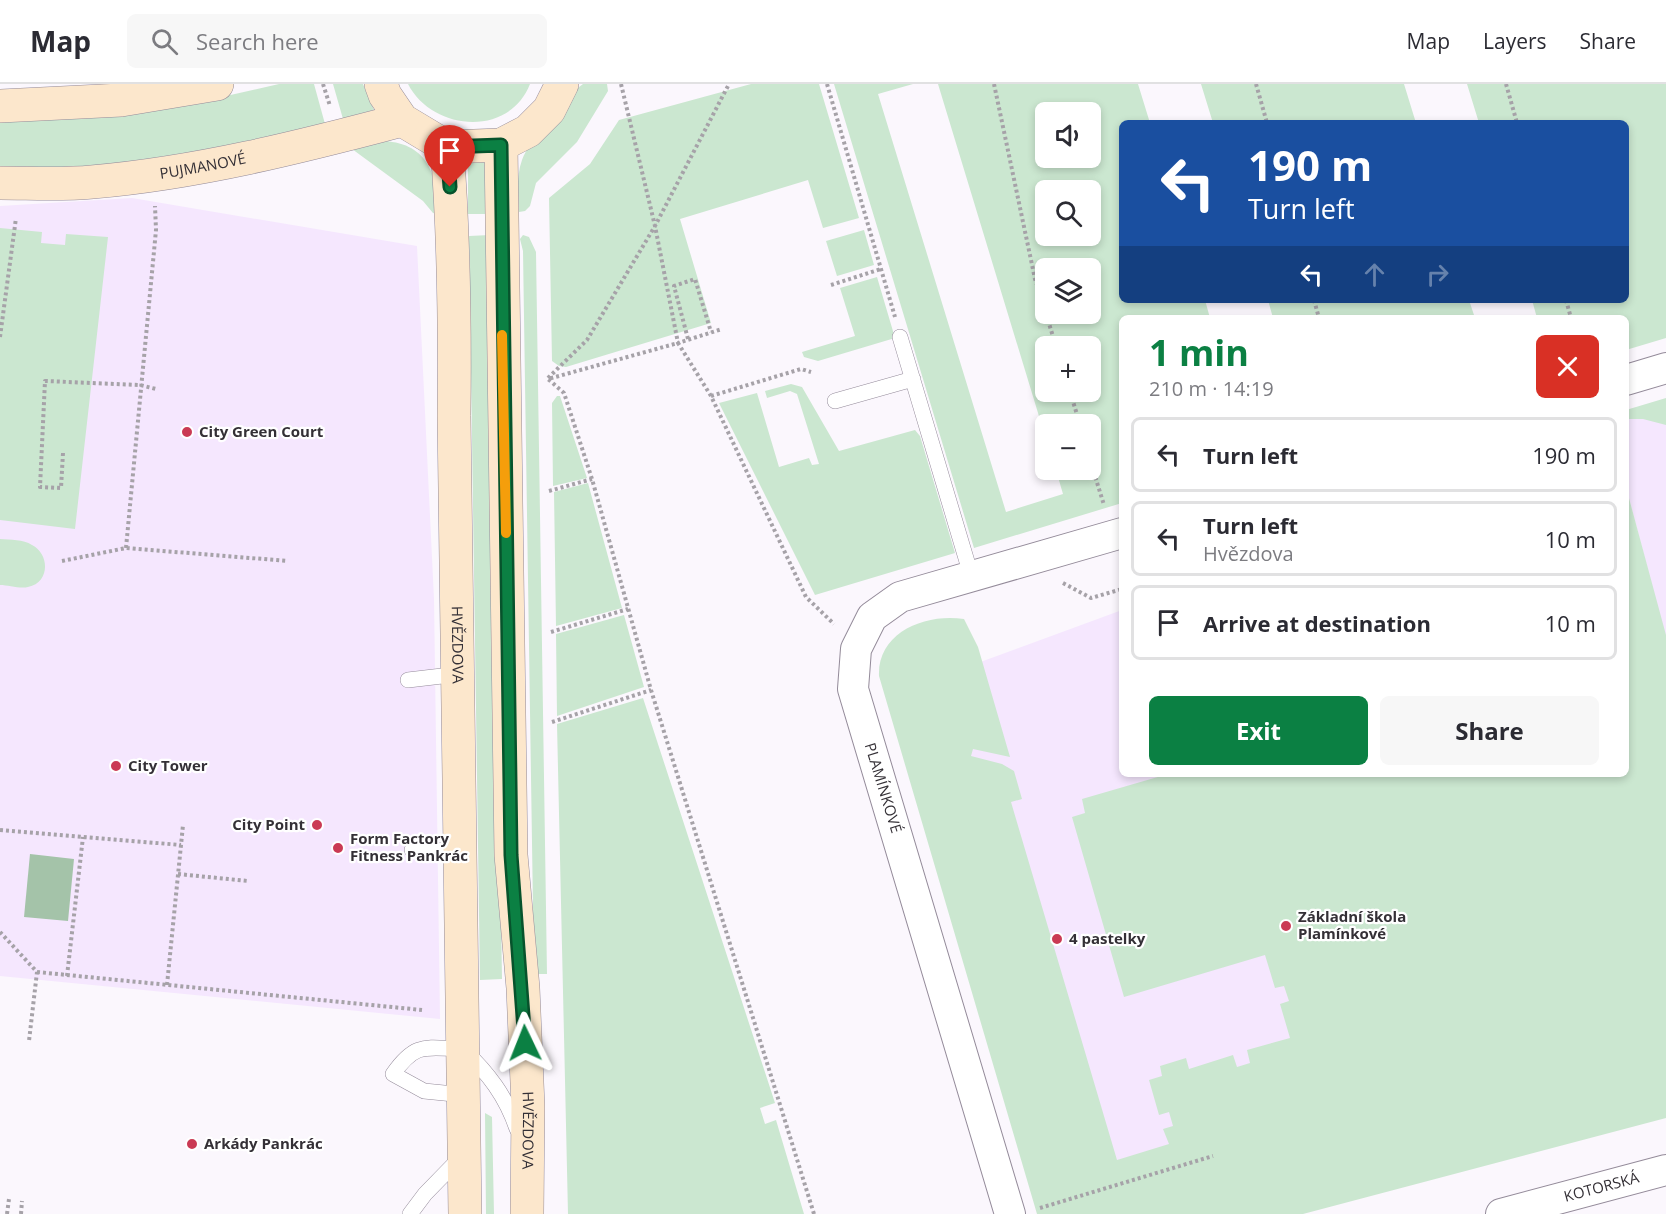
<!DOCTYPE html>
<meta charset="utf-8">
<style>
body{margin:0;font-family:"Open Sans",sans-serif;background:#f7f7f7;color:#2b2b33;height:100vh;display:flex;flex-direction:column;font-size:22px;white-space:nowrap}
*{box-sizing:border-box;margin:0}
p{font-size:20px;color:#7c7c81}
.icon{flex:none;width:33px;height:33px;fill:none;stroke:currentColor;stroke-width:2;stroke-linecap:round;stroke-linejoin:round}
.map{position:relative;flex:1;overflow:hidden}
.panel{position:absolute;left:1119px;top:231px;width:510px;height:462px;display:flex;flex-direction:column;background:#fff;border-radius:9px;box-shadow:0 3px 9px #0003}
.panel>*{flex:none}
.top-card{position:absolute;left:1119px;top:36px;width:510px;height:183px;border-radius:9px;box-shadow:0 3px 9px #0003;background:#1a4fa0;color:#fff;overflow:hidden}
.controls{position:absolute;left:1035px;top:18px;display:grid;gap:12px}
.controls a{display:grid;place-items:center;width:66px;height:66px;border-radius:9px;background:#fff;box-shadow:0 3px 9px #0003;font-size:30px}
.pin{position:absolute;display:grid;place-items:center;width:51px;height:51px;color:#fff;margin:-62px -26px;border-radius:50% 50% 50% 0;rotate:-45deg;box-shadow:0 0 6px #0007}
.pin .icon{rotate:45deg}
.me{position:absolute;width:66px;margin:-33px;rotate:358deg;stroke-linejoin:round;filter:drop-shadow(0 0 4px #0008)}
.turn{display:flex;align-items:center;gap:21px;height:126px;padding:0 30px;font-size:27px}
.turn .icon{width:78px;height:78px;stroke-width:2.5}
.turn b{display:block;font-size:42px;line-height:51px}
.lanes{display:flex;align-items:center;height:57px;padding:0 30px;background:#0003;justify-content:center;gap:30px;direction:ltr}
.lanes .off{opacity:.35}
.round{display:grid;place-items:center;flex:none;width:63px;height:63px;border-radius:9px;background:#f7f7f7}
.overview{display:flex;align-items:center;justify-content:space-between;height:102px;padding:0 30px}
h1{font-size:36px;font-weight:700;line-height:45px;color:#0b8043}
.primary-button{display:flex;gap:12px;margin-top:auto;padding:12px 30px}
.primary-button a{flex:1;height:69px;border-radius:9px;background:#0b8043;color:#fff;font-size:24px;font-weight:700;line-height:69px;text-align:center}
.primary-button a+a{background:#f7f7f7;color:#2b2b33}
ul{padding:0;list-style:none}
li{display:flex;align-items:center;gap:18px;height:75px;margin:0 12px 9px;padding:0 18px;border:3px solid #e1e1e2;border-radius:9px}
li div{flex:1}
li b{display:block;font-size:22px}
li em{font-style:normal}
header{display:flex;align-items:center;gap:36px;box-sizing:border-box;height:84px;padding:0 30px;background:#fff;border-bottom:2px solid #e1e1e2}
header strong{font-size:28px}
nav{display:flex;gap:33px;margin-inline-start:auto;font-size:21px}
.search{width:420px;height:54px;background:#f7f7f7;display:flex;align-items:center;gap:15px;box-sizing:border-box;padding:0 21px;border-radius:9px;color:#7c7c81;font-size:22px}
.map>svg:first-child{display:block}
.built{fill:#f5e7fe}
.green{fill:#cbe7d0;fill-rule:evenodd}
.forest{fill:#a4c3a9}
.lines{fill:none;stroke-linecap:round;stroke-linejoin:round}
.lane-casing{stroke:#948b9a;stroke-width:16}
.street-casing{stroke:#948b9a;stroke-width:32}
.secondary-casing{stroke:#948b9a;stroke-width:34}
.path{stroke:#a6a2a8;stroke-width:4;stroke-dasharray:3 3;stroke-linecap:butt}
.lane{stroke:#fff;stroke-width:15}
.street{stroke:#fff;stroke-width:30}
.secondary{stroke:#fce7cc;stroke-width:33}
.route-casing{stroke:#07532c;stroke-width:15}
.route{stroke:#0b8043;stroke-width:10}
.slow{stroke:#f59e0b;stroke-width:10}
.poi-dot{fill:#ca3a54;stroke:#fff;stroke-width:2}
.labels{text-anchor:middle;stroke-width:4.5;stroke-linejoin:round;paint-order:stroke}
.street-label{font-size:15px;fill:#343036;stroke:#fff}
.poi-label{font-size:15px;font-weight:bold;fill:#343036;stroke:#fff;text-anchor:start}
</style>
<header>
<strong>Map</strong>
<div class="search"><svg class="icon" aria-label="search" viewBox="0 0 24 24"><circle cx="10" cy="10" r="6"/><path d="M15 15l6 6"/></svg>Search here</div>
<nav><a>Map</a><a>Layers</a><a>Share</a></nav>
</header>
<div class="map">
<svg width="1666" height="1130" viewBox="0 0 1666 1130">
<rect width="100%" height="100%" fill="#fbf7fd"/>
<!-- built -->
<path class="built" d="M132,114L417,162L434,515L440,935L0,892V122Z
M1643,333L1666,338V1028L1048,1130L893,610L1122,526V690H1626L1652,501L1626,403V335Z"/>
<!-- green -->
<path class="green" d="M279,0H314L325,40L194,73L88,85L0,87V35L195,19Z
M333,0H363L374,26L343,35Z
M408,0H530C509,54 432,47 408,0Z
M583,0H607L608,7L577,58L536,99L530,122L525,127L519,128C518,110 516,93 522,76C530,55 565,13 583,0Z
M751,0H819L859,134L823,144L808,96L680,135L711,239L566,283L559,282L552,277L549,114L590,80L619,36Z
M834,0H913L878,10L1006,428L1063,410L1056,386H1090V340H1046L1045,352L938,0H1138L1150,39H1122V216H1205L1210,234H1122V419L974,464ZM1046,28H1090V74H1046ZM1046,106H1090V152H1046ZM1046,184H1090V230H1046ZM1046,262H1090V308H1046Z
M1201,0H1404L1416,39H1213Z
M1467,0H1666V254L1626,266V234H1537L1532,216H1626V39H1479Z
M384,57C430,60 436,92 440,131L433,129L423,117L352,65Z
M468,77H488V130H468Z
M0,144L42,148L41,159L65,161L66,150L108,153L75,445L0,436Z
M864,146L874,181L837,192L826,157Z
M490,151L502,895L480,896L469,152Z
M523,151L529,153L536,168L547,890H534L523,167L520,155Z
M877,193L895,254L818,277L804,273L802,268L855,252L840,204Z
M1268,216H1469L1475,234H1273Z
M791,300L802,303L839,367L915,346L920,352L955,469L815,511L719,319L757,309L779,383L809,374L812,381L819,380L797,310L790,307L767,314L765,307Z
M557,312H560L587,394L553,402L552,319Z
M1666,314V341L1643,335H1626V326Z
M588,399L622,524L556,542L554,408Z
M1626,403L1666,551V1034L1303,1130H1037L879,592C877,548 926,529 964,535L978,563L1010,673L973,665L971,672L1002,680L1014,687L1022,715L1011,718L1117,1076L1169,1060L1163,1045L1173,1042L1169,1028L1159,1031L1149,996L1162,992L1160,982L1186,974L1189,985L1233,971L1237,983L1250,979L1247,966L1290,954L1280,920L1289,917L1284,902L1275,904L1265,871L1124,913L1072,733L1085,729L1082,715L1168,690H1626Z
M0,455C11,456 23,455 32,461C50,470 50,499 28,503C20,505 8,501 0,501Z
M624,531L644,603L557,632L556,550Z
M643,614L775,1019L760,1024L765,1040L776,1036L804,1130H568L557,640Z
M485,1029L492,1033L494,1130H486Z"/>
<!-- forest -->
<path class="forest" d="M30,770L74,775L68,837L24,833Z"/>
<g class="lines">
<!-- lane casing -->
<g class="lane-casing">
<path id="lane" d="M900,253L971,491
M835,317L913,295
M408,596L459,590
M412,766L461,767
M464,1011L424,1007L393,990C416,957 426,964 463,965C488,989 506,1012 517,1045
M410,1130L425,1110L462,1072"/>
</g>
<!-- street casing -->
<g class="street-casing">
<g id="street">
<path d="M1626,296L1666,284"/>
<path d="M1010,1130L853,605L856,565L872,533L900,513L1122,449"/>
<path id="s1" d="M1501,1130L1666,1086"/>
</g>
</g>
<!-- secondary casing -->
<g class="secondary-casing">
<g id="secondary">
<path d="M381,0L385,11L402,36L447,63L501,61L528,47L549,26L562,0"/>
<path d="M0,22L121,16L217,0"/>
<path id="s2" d="M501,61L511,771L523,904L528,1022L527,1130"/>
<path id="s3" d="M447,63C454,153 455,242 454,332L465,1130"/>
<path id="s4" d="M0,99C30,99 62,101 92,98C197,89 300,63 402,36"/>
</g>
</g>
<!-- path -->
<path class="path" d="M323,0L330,22
M621,0L655,142L678,259L722,245
M827,0L895,233
M994,0L1035,195L1046,228
M1256,0L1267,39
M1506,0L1517,39
M831,201L881,185
M1314,216L1319,234
M1566,216L1571,234
M1046,230L1056,262
M0,253L16,134
M688,255L674,202L695,195L711,248
M548,294L587,256L655,142L729,0
M1070,308L1080,340
M711,312L801,285L811,288
M63,369L61,404L40,403L45,297L140,301L156,305
M1090,376L1104,421
M549,407L592,395
M126,464L156,146L155,122
M62,477L126,464L288,477
M1063,499L1091,514L1122,505
M551,548L628,525
M552,638L651,606
M0,746L181,761
M178,790L248,797
M0,848L37,888L29,957
M37,888L422,926
M67,892L83,753
M167,901L183,741
M1040,1124L1213,1072
M7,1130L9,1115
M21,1130L22,1117
M814,1130L651,606L592,395L564,309L548,295L678,259L711,312L806,513L834,540"/>
<!-- lane -->
<use href="#lane" class="lane"/>
<!-- street -->
<use href="#street" class="street"/>
<!-- secondary -->
<use href="#secondary" class="secondary"/>
</g>
<g class="lines">
<!-- route casing -->
<g class="route-casing">
<path id="route" d="M450,103L447,63L501,61L511,771L525,959"/>
</g>
<!-- route -->
<use href="#route" class="route"/>
<!-- slow -->
<path class="slow" d="M502,251L506,449"/>
</g>
<!-- markers -->
<g class="poi-dot">
<circle cx="187" cy="348" r="6"/>
<circle cx="116" cy="682" r="6"/>
<circle cx="317" cy="741" r="6"/>
<circle cx="338" cy="764" r="6"/>
<circle cx="1286" cy="842" r="6"/>
<circle cx="1057" cy="855" r="6"/>
<circle cx="192" cy="1060" r="6"/>
</g>
<g class="labels">
<!-- street labels -->
<g class="street-label">
<text dy="5" stroke="none"><textPath href="#s4" startOffset="204">PUJMANOVÉ</textPath></text>
<text dy="5" stroke="none"><textPath href="#s3" startOffset="498">HVĚZDOVA</textPath></text>
<text transform="translate(883 704) rotate(73)" y="5">PLAMÍNKOVÉ</text>
<text dy="5" stroke="none"><textPath href="#s2" startOffset="986">HVĚZDOVA</textPath></text>
<text dy="5" stroke="none"><textPath href="#s1" startOffset="104">KOTORSKÁ</textPath></text>
</g>
<!-- poi labels -->
<g class="poi-label">
<text x="199" y="353">City Green Court</text>
<text x="128" y="687">City Tower</text>
<text x="305" y="746" text-anchor="end">City Point</text>
<text x="350" y="760">Form Factory<tspan x="350" dy="17">Fitness Pankrác</tspan></text>
<text x="1298" y="838">Základní škola<tspan x="1298" dy="17">Plamínkové</tspan></text>
<text x="1069" y="860">4 pastelky</text>
<text x="204" y="1065">Arkády Pankrác</text>
</g>
</g>
</svg>
<div class="controls">
<a><svg class="icon" aria-label="sound" viewBox="0 0 24 24"><path d="M4 9h4l5-4v14l-5-4H4zM17 9q2 3 0 6"/></svg></a>
<a><svg class="icon" aria-label="search" viewBox="0 0 24 24"><circle cx="10" cy="10" r="6"/><path d="M15 15l6 6"/></svg></a>
<a><svg class="icon" aria-label="layers" viewBox="0 0 24 24"><path d="M12 4l9 5-9 5-9-5zM3 14l9 5 9-5"/></svg></a>
<a>+</a>
<a>−</a>
</div>
<div class="pin" style="left:450px;top:103px;background:#d93025"><svg class="icon" aria-label="arrive" viewBox="0 0 24 24"><path d="M6 21V4h12l-3 4 3 4H6"/></svg></div>
<svg class="me" style="left:525px;top:959px" viewBox="-20 -20 40 40"><path d="M0-17L14 15 0 8-14 15z" fill="#0b8043" stroke="#fff" stroke-width="4"/></svg>
<div class="top-card">
<div class="turn"><svg class="icon" aria-label="left" viewBox="0 0 24 24"><path d="M17 20v-9H6M10 6l-5 5 5 5"/></svg><div><b>190 m</b>Turn left</div></div>
<div class="lanes"><svg class="icon" aria-label="left" viewBox="0 0 24 24"><path d="M17 20v-9H6M10 6l-5 5 5 5"/></svg><svg class="icon off" aria-label="ahead" viewBox="0 0 24 24"><path d="M12 20V5M6 11l6-6 6 6"/></svg><svg class="icon off" aria-label="right" viewBox="0 0 24 24"><path d="M7 20v-9h11M14 6l5 5-5 5"/></svg></div>
</div>
<section class="panel">
<div class="overview"><div><h1>1 min</h1><p>210 m · 14:19</p></div><a class="round" style="background:#d93025;color:#fff"><svg class="icon" aria-label="close" viewBox="0 0 24 24"><path d="M6 6l12 12M18 6L6 18"/></svg></a></div>
<ul>
<li><svg class="icon" aria-label="left" viewBox="0 0 24 24"><path d="M17 20v-9H6M10 6l-5 5 5 5"/></svg><div><b>Turn left</b></div><em>190 m</em></li>
<li><svg class="icon" aria-label="left" viewBox="0 0 24 24"><path d="M17 20v-9H6M10 6l-5 5 5 5"/></svg><div><b>Turn left</b><p>Hvězdova</p></div><em>10 m</em></li>
<li><svg class="icon" aria-label="arrive" viewBox="0 0 24 24"><path d="M6 21V4h12l-3 4 3 4H6"/></svg><div><b>Arrive at destination</b></div><em>10 m</em></li>
</ul>
<div class="primary-button"><a>Exit</a><a>Share</a></div>
</section>
</div>
